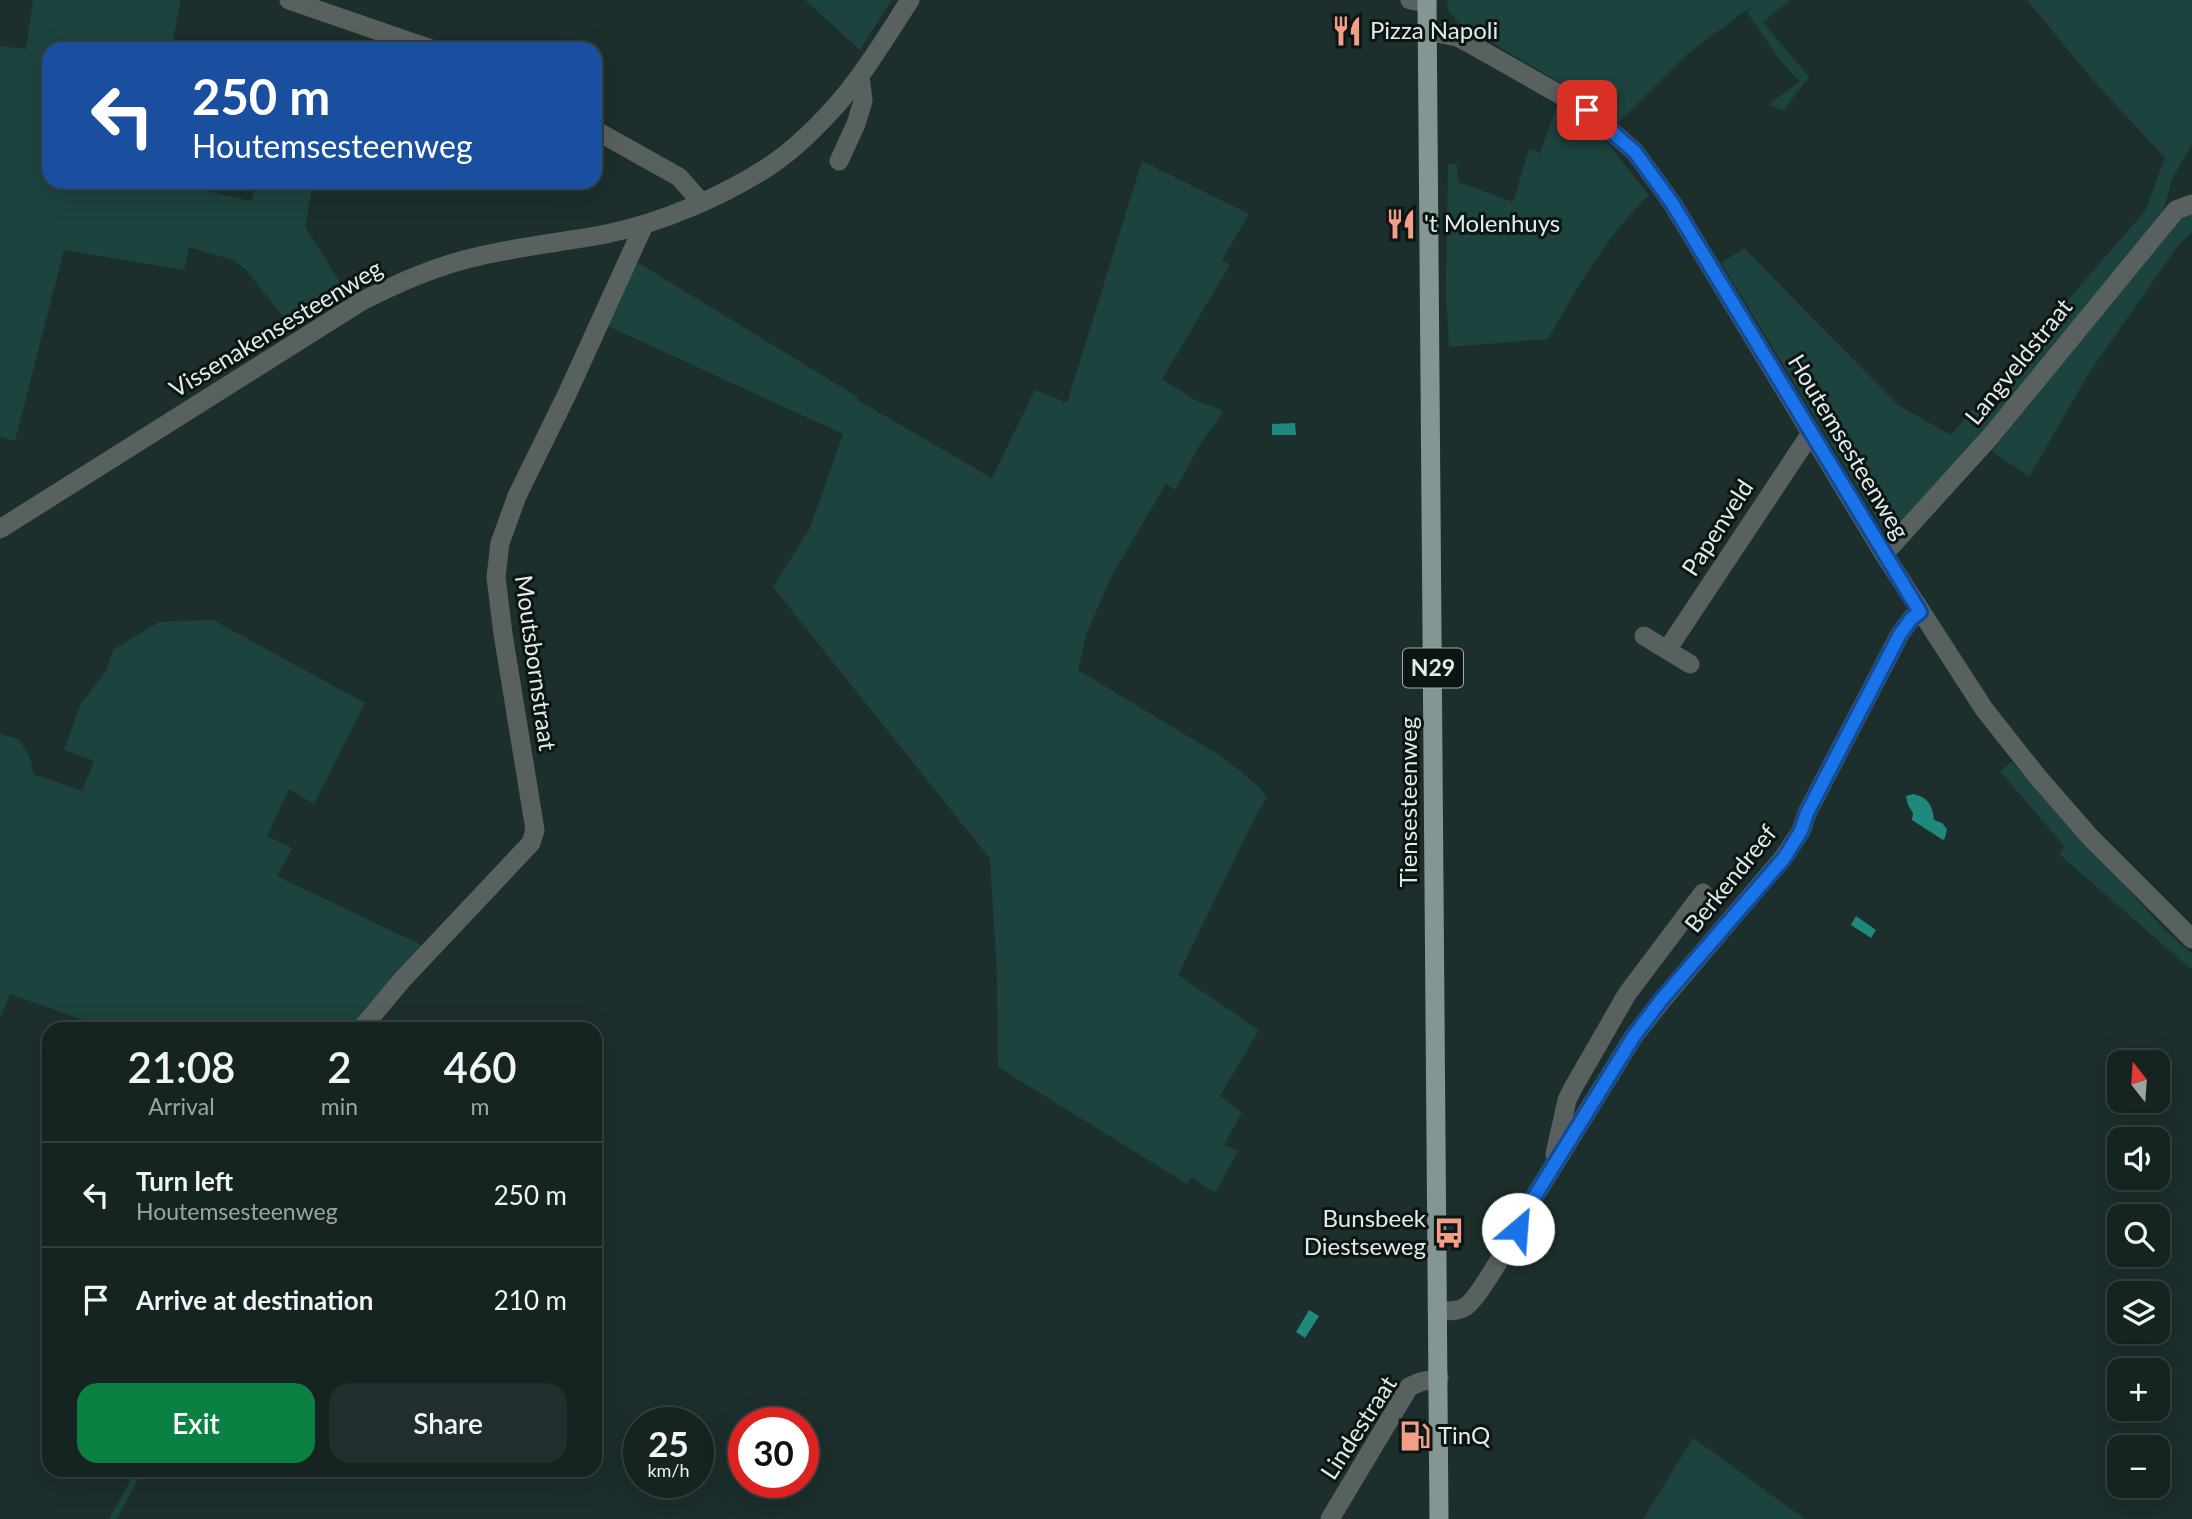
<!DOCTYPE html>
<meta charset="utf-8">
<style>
body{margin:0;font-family:Lato,sans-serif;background:#222f2e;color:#f1f3f6;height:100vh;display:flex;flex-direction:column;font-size:26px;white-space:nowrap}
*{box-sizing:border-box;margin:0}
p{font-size:23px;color:#9da4a5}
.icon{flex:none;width:38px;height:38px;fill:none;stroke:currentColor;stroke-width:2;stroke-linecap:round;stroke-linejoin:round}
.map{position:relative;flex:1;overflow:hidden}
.side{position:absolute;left:42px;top:1022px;width:560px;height:455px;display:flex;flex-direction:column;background:#152321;border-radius:21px;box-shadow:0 7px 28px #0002,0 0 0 2px #34403f}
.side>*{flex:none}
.banner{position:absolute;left:42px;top:42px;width:560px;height:147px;border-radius:21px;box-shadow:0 7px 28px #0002,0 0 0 2px #34403f;background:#1a4fa0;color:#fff;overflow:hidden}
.needle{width:46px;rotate:343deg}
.controls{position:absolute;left:2107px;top:1050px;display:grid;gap:14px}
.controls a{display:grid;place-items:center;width:63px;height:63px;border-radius:14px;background:#152321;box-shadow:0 7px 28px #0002,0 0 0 2px #34403f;font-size:35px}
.speed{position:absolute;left:623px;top:1407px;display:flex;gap:14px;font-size:35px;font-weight:700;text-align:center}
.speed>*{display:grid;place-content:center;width:91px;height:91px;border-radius:50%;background:#152321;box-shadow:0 7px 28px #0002,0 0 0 2px #34403f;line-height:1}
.speed small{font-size:18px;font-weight:400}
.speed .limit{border:10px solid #d22;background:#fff;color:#111}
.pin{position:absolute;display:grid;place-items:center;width:60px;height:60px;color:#fff;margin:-30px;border-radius:14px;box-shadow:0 4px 10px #0006}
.me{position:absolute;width:77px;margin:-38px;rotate:27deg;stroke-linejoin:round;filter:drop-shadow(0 0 5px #0008)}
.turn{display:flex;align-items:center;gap:24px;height:147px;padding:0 35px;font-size:32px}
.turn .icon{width:91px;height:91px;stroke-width:2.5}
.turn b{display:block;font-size:49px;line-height:60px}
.eta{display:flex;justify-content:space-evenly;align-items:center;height:119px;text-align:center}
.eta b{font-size:42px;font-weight:600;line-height:49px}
.button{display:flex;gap:14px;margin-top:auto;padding:14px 35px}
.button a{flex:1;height:80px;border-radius:21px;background:#0b8043;color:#fff;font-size:28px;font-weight:600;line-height:80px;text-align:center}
.button a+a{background:#222f2e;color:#f1f3f6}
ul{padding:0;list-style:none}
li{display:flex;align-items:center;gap:21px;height:105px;padding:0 35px;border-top:2px solid #34403f}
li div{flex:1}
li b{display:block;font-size:26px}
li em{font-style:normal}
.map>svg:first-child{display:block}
.green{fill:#1d433e}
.water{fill:#20897e}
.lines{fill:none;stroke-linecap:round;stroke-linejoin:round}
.minor{stroke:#58615f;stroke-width:19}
.tertiary{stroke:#58615f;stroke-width:19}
.primary{stroke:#849693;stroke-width:19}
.route-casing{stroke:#114b97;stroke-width:18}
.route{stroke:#1a73e8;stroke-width:12}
.labels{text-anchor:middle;stroke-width:6;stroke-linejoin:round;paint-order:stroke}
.shield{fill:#0d1514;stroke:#a1acaa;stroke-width:2}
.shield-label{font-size:23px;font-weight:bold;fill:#e0ecea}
.poi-label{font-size:24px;fill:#e0ecea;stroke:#0d1514;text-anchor:start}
.street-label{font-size:24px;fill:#e0ecea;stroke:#0d1514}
</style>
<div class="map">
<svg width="2192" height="1519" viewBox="0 0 2192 1519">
<rect width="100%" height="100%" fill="#1c2f2c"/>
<!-- green -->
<path class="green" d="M33,0H181L171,49H49V182H202L201,190L252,201L256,182H313L305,227L347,293L293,329L245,269L233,260L189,247L184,270L64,250L15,441L0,437V46L26,49Z
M805,0H890L891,1L860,50Z
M1447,0H1791L1763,22L1809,77L1783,111L1769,104L1800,82L1779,59L1747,12L1756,3L1685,56L1618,123L1590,101L1458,22L1448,10Z
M2027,0H2192V144L2172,179L2163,212L2192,209V232L2179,244L2089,373L2029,477L1992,451L2035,397L1949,469L1896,528L1885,532L1721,263L1744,248L1898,405L1951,435L2145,211L2165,158L2091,78Z
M1556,107L1603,138L1649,195C1604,238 1579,286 1548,339L1449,347L1446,293L1448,164L1457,165L1458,182L1513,202L1529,149L1540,153Z
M1142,161L1249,214L1222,260L1230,265L1162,379L1195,400L1224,411L1201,443L1175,490L1166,484L1111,577L1087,633L1078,670L1224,758L1259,787L1267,798L1255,817L1178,975L1259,1030L1220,1096L1242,1112L1224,1145L1238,1151L1215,1193L1192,1177L1187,1184L998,1067L997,977L990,859L773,587L810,528L843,434L606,325L637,262L856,396L859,401L992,478L1035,390L1067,403Z
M213,620L365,703L314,804L289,789L267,836L292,848L277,876L423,946L377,996L351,1029H109L10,994L0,1019V734L19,739L31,760L33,774L82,791L94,761L64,750L81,703L105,673L113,650L159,622Z
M2012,762L2165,930L2192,954V970L2059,854L2065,847L2000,771Z
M1693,1438L1805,1519H1643Z
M136,1470H143L117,1519H109Z"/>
<!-- water -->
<path class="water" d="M1295,423L1296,435H1272V424Z
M1913,794C1928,797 1933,806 1934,820L1942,823L1947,829L1945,838L1943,840L1912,820L1913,813L1908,805L1906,796Z
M1856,916L1876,930L1871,938L1851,925Z
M1309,1310L1319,1316L1305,1338L1296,1332Z"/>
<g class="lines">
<!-- minor -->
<path class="minor" d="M289,0L431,49
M595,130L679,177L701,202
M839,161L856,124L863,101L860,76
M1884,554L1991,436L2176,210L2192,204
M1644,636L1690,664
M1667,650L1811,433
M361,1029L402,980L531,843L535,830L503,634L496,577L500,543L517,496L568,392L644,225
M1555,1154L1567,1100L1573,1088L1627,994L1703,893
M1437,1311C1446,1311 1457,1312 1465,1307C1479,1299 1518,1229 1525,1212L1634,1036L1663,999L1784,857L1801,831L1807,813L1900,634L1911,619L1920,612
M1330,1519L1409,1387L1420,1382L1439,1378"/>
<!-- tertiary -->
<path class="tertiary" d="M1410,0L1427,3
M1427,31L1457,37L1467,42L1587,110L1635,152L1672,203L1884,554L1984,709L2037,776L2090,837L2192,939
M0,529L362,301C400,282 438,265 480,256C522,246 564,242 606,234C661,223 724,196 771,165C796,148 821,123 841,100C867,69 888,34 910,0"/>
<!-- primary -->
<path class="primary" d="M1427,0L1439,1519"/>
</g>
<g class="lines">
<!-- route casing -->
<g class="route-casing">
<path id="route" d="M1518,1229L1525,1212L1634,1036L1662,999L1784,858L1801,831L1807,813L1900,634L1911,619L1920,612L1672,203L1635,152L1587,110"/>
</g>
<!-- route -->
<use href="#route" class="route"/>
</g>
<!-- icons -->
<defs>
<g id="restaurant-bare" transform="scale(2.415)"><path d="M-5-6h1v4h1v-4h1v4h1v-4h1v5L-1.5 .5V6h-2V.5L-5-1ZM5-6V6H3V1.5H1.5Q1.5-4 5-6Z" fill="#f49e88" stroke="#0d1514" stroke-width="2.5" paint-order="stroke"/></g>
<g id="bus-bare" transform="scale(2.415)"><path d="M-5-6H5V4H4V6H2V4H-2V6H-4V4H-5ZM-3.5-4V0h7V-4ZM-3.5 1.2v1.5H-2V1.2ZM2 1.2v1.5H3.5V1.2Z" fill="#f49e88" stroke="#0d1514" stroke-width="2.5" paint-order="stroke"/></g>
<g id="fuel-bare" transform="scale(2.415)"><path d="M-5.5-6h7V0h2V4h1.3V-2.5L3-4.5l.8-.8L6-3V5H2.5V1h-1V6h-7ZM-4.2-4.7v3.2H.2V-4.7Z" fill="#f49e88" stroke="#0d1514" stroke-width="2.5" paint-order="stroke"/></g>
</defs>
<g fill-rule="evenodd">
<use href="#restaurant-bare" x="1347" y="31"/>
<use href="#restaurant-bare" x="1401" y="224"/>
<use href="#bus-bare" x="1449" y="1233"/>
<use href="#fuel-bare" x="1415" y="1436"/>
</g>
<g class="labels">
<!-- shield labels -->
<rect class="shield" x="1403" y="648.5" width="60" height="39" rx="5"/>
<g class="shield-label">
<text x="1433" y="676">N29</text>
</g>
<!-- poi labels -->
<g class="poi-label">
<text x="1370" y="39">Pizza Napoli</text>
<text x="1424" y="232">'t Molenhuys</text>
<text x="1426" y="1227" text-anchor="end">Bunsbeek<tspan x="1426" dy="28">Diestseweg</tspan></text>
<text x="1438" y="1444">TinQ</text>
</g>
<!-- street labels -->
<g class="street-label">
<text transform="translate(276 329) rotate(-31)" y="8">Vissenakensesteenweg</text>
<text transform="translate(2019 362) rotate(-51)" y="8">Langveldstraat</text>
<text transform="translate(1848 447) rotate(59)" y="8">Houtemsesteenweg</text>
<text transform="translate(1718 528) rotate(-57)" y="8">Papenveld</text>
<text transform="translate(535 663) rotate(82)" y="8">Moutsbornstraat</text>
<text transform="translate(1409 802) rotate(-90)" y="8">Tiensesteenweg</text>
<text transform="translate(1731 879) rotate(-51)" y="8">Berkendreef</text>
<text transform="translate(1359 1428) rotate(-57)" y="8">Lindestraat</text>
</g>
</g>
</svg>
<div class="controls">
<a><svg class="needle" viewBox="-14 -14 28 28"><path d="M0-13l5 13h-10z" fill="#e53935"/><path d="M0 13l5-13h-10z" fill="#9da4a5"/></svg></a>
<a><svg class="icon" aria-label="sound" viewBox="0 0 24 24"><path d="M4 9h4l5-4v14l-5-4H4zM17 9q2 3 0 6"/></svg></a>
<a><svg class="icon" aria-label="search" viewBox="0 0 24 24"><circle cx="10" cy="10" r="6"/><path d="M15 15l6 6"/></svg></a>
<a><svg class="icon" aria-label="layers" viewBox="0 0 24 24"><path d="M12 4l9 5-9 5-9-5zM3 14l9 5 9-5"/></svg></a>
<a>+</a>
<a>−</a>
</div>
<div class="speed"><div>25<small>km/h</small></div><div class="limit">30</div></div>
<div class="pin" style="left:1587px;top:110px;background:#d93025"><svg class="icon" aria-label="arrive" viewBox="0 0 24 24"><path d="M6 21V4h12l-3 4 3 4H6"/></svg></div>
<svg class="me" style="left:1518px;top:1229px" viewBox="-20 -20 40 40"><circle r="19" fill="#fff"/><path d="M0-13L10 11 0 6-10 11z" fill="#1a73e8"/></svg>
<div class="banner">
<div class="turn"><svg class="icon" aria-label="left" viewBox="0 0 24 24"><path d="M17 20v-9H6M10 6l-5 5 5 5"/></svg><div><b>250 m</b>Houtemsesteenweg</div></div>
</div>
<section class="side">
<div class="eta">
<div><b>21:08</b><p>Arrival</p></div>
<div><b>2</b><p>min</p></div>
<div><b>460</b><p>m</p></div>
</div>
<ul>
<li><svg class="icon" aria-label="left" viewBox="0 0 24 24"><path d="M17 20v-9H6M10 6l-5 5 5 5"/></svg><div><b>Turn left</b><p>Houtemsesteenweg</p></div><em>250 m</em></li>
<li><svg class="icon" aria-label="arrive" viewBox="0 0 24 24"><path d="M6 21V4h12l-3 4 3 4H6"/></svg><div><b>Arrive at destination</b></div><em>210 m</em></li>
</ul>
<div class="button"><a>Exit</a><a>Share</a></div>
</section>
</div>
